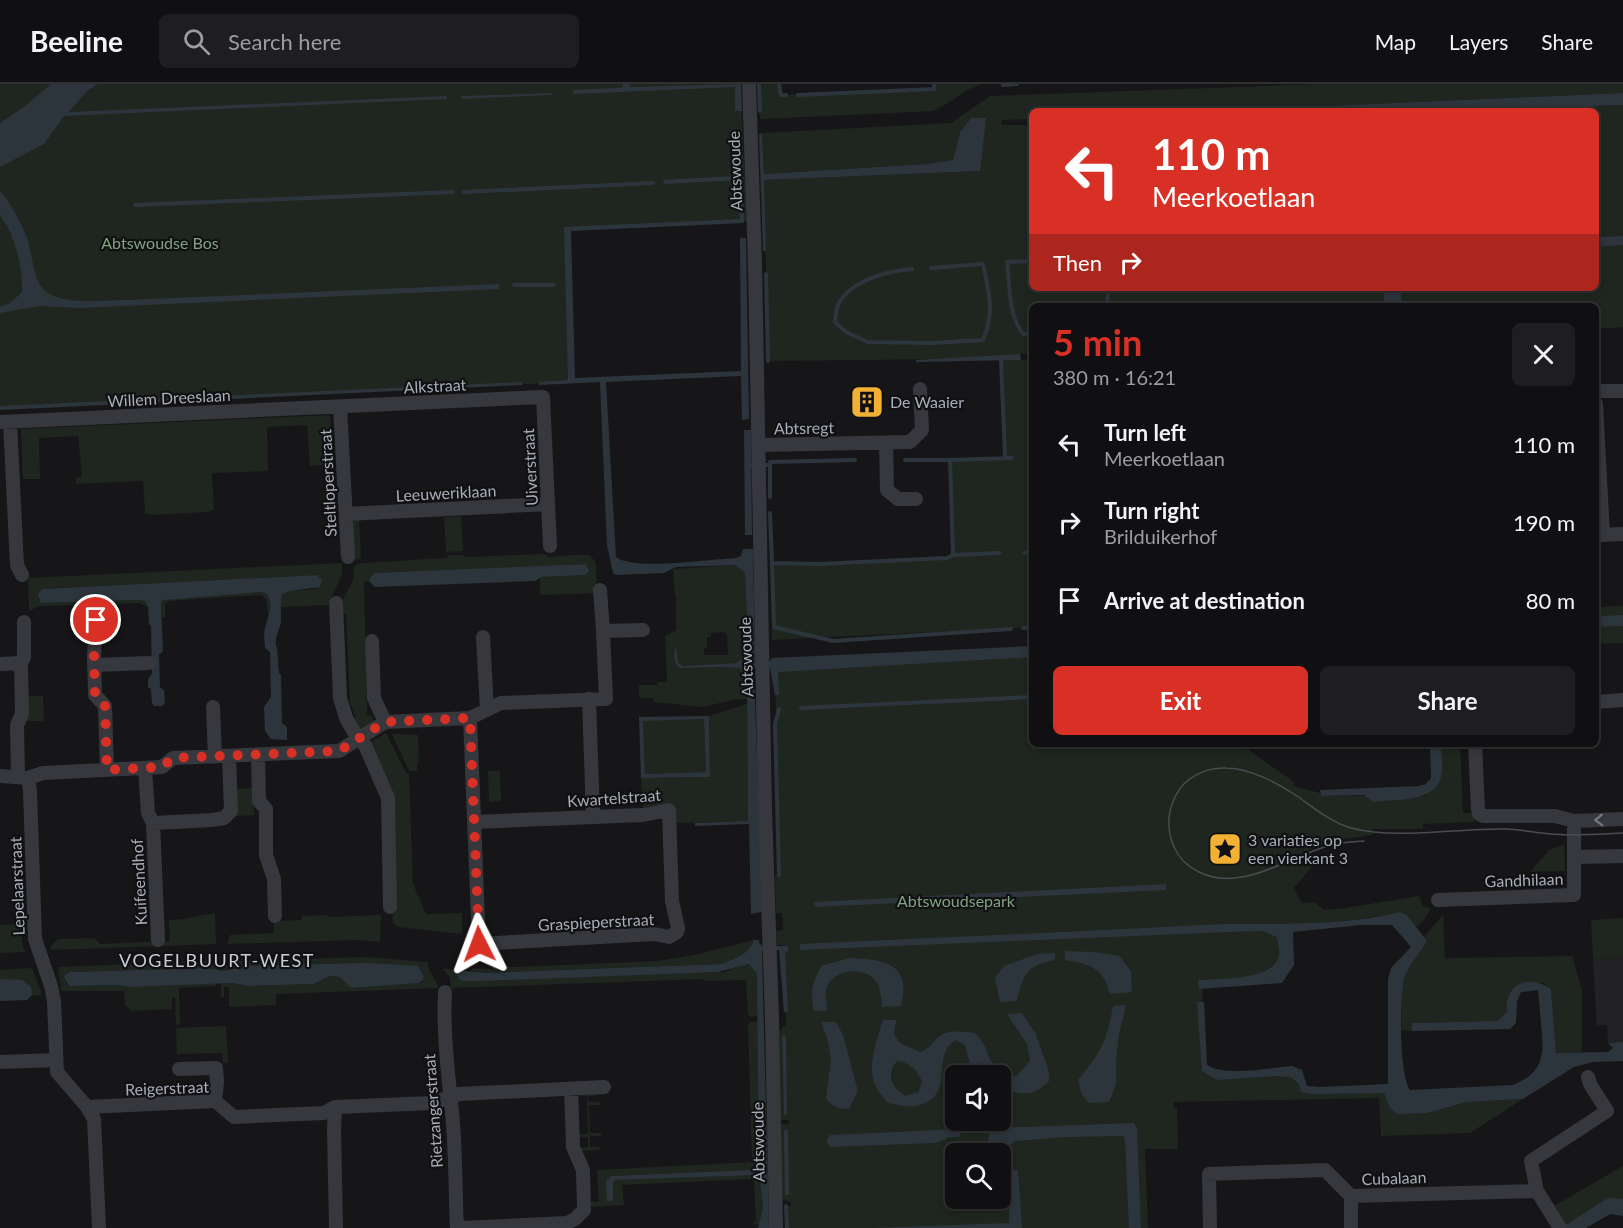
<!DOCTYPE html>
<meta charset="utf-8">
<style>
body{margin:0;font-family:Lato,sans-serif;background:#1e1e20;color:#f1f3f6;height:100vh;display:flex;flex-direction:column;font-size:22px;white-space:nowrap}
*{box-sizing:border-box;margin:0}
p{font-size:20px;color:#9c9d9f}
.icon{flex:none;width:33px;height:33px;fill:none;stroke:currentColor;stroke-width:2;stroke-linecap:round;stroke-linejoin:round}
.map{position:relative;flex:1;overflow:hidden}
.panel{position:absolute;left:1029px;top:219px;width:570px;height:444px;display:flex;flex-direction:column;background:#101012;border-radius:9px;box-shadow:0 3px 9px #0003,0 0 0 2px #303032}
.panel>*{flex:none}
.banner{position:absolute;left:1029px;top:24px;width:570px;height:183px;border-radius:9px;box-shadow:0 3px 9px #0003,0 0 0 2px #303032;background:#d93025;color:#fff;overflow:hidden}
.tools{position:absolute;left:945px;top:981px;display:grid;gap:12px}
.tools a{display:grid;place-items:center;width:66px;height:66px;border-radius:9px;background:#101012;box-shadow:0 3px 9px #0003,0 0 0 2px #303032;font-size:30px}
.pin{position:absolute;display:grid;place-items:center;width:51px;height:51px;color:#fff;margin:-26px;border:3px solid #fff;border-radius:50%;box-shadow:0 2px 6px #0007}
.me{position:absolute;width:66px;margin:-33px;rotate:357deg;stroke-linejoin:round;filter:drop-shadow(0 0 4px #0008)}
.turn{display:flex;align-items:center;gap:21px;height:126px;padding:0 24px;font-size:27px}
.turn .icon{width:78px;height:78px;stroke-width:2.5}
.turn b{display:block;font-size:42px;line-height:51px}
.then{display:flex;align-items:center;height:57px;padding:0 24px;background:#0003;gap:12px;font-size:22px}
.round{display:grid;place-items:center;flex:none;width:63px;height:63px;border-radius:9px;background:#1e1e20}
.headline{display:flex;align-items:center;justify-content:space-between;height:102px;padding:0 24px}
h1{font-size:36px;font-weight:700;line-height:45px;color:#d93025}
.cta{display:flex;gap:12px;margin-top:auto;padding:12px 24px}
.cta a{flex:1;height:69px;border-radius:9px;background:#d93025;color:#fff;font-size:24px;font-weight:700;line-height:69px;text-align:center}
.cta a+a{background:#1e1e20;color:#f1f3f6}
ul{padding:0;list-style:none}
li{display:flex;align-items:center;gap:18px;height:78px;padding:0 24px}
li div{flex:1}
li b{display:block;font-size:22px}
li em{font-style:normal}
header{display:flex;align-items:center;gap:36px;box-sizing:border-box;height:84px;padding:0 30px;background:#101012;border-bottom:2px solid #303032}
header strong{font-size:28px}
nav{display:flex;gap:33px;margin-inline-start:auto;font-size:21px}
.search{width:420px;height:54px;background:#1e1e20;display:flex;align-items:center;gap:15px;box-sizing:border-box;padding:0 21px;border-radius:9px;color:#9c9d9f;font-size:22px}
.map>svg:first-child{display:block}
.built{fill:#222225}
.green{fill:#1e261f;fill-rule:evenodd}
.water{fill:#2c353c;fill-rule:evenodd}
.pier{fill:#161618}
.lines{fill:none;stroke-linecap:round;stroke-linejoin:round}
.stream{stroke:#2c353c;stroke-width:4}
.street{stroke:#37383d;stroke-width:14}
.tram{stroke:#4a4c52;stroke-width:1.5}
.oneway{stroke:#757881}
.route{stroke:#d93025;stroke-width:10;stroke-dasharray:0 18}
.labels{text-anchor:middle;stroke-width:4.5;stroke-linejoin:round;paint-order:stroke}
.street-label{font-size:16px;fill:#a8adb8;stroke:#111113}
.park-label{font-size:16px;fill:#7fa381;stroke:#111113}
.poi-label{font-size:16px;fill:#a8adb8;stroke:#111113;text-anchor:start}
.neighbourhood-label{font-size:18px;letter-spacing:1.5px;fill:#c9ccd4;stroke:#111113}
</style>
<header>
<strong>Beeline</strong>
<div class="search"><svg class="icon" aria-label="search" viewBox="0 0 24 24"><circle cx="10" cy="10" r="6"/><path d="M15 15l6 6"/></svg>Search here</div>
<nav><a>Map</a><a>Layers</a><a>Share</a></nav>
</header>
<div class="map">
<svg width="1623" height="1144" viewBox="0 0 1623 1144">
<rect width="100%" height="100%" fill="#161618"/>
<!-- built -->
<path class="built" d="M1623,873V958L1608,959L1607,941L1597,942L1593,876Z"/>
<!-- green -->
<path class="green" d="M0,0H740L747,137L566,146L573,298L0,325Z
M759,0H779L781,11L934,5V0H982C963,6 950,20 933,27L760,35Z
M1319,0H1623V9L1215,27H1032V35L1002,36L1001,41H1032V204H1383L1384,222H1032V269L950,275L768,277L764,96L979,87L985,34H971L960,48L953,76L927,80L764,90L762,49L951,39L990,12Z
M1623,21V152L1596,153V27H1436Z
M1623,161V243L1596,245V222H1402L1401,204H1596V163Z
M1001,276H1032V543L772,556V479L819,480L947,474L953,471L950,376L1005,374Z
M330,331L333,380L310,382L307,341L267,343L268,387L212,389L214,426L205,428L151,431L145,429L143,397L76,400V393L82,392L78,352L39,354L40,395H23L21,345Z
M444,433H461L463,467L446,468Z
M359,434L361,474L355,476L352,439L355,435Z
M544,470L549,473L571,471H590L596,479L597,509L540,511V493L585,491L586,480L372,490L369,497L364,498L367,631L373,632V639L362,649L351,638L356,634L350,619L346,530L340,529V521L353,496L354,482L362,479L446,474L449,471H462L465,473Z
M342,479V491L328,521L280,523L282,510L290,507L316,505L317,491L43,505L38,515L42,519L140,516L145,517L148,523L139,519L39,522L29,527L28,494Z
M735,481L745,489L748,559C743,566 746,575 736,579L683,582L678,579V565L675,577L680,584L724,583L740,584L747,601L748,615L732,616L704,623L653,618V614H641L640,618L638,601H657V598H667L665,552L676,546V513H675L673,485ZM721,548L727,549L728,571H704V564H707V553H711V549Z
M261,508L267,510L270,516V532L268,531L266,515L261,511L169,517L165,520V533H162L161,520L163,516L168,514Z
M1623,522V531L1596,532V523Z
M1623,542V559L1596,560V543Z
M1032,567V660H1240L1293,697L1294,702L1320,709L1321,712H1425L1442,689L1441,660H1460L1463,729H1474V738L1423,740V745H1373L1372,751L1332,757L1310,765L1315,779L1294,804L1302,819L1314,818L1324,826L1345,824L1419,812L1423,822L1431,824L1424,836L1416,843L1407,831L1400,828C1362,837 1323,837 1286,846L1279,892L1202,899L1205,984L1215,990L1293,988L1305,1008L1385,1009L1390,1024L1428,1029L1466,1018L1523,1015L1470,1049L1381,1052L1379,1014L1174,1018V1024H1177L1178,1065H1145L1148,1144H1141L1137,1066L1135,1144H1019V1141L943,1144H787L786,1122H791V1118L782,1115L781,1113L780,1040H789L788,1036H780L779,948L786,940L783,861H777L776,847L783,846L782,829H776L775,791L779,790L775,578ZM956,992H1000V1036H956ZM956,1070H1000V1114H956Z
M26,612H43L44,637H27Z
M747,620L748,737L675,739L674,720L650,722L643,725L641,694L710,693L709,632Z
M704,635L706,688L645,690L643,636Z
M386,649L406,689H409L413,800L426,830L462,829V850L398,843L393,839L392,823L397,822L393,712L369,659Z
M392,650L418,651L419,679H417V687H409Z
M488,687H500L501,717L489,718Z
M253,704L254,731L236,732L235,705Z
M1564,761L1565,787L1530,788L1549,766Z
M215,829L216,860L51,866V862L58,855L94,854L100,860L170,857L169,836C187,836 198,831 215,829Z
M326,831L328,833L381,831L380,858L358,856L227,860L230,851L274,849V837L302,836V832Z
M1443,831L1445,874L1572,872L1582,906V968L1556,969L1551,905L1542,898L1508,914L1507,928L1497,937L1412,939V947L1401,946C1402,925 1399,900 1410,881C1415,872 1422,866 1426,857L1424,853Z
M1623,834V873L1593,876L1591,836Z
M21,840L22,860L25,868L0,869V841Z
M754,856C749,872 737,874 722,880L482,889L471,888L472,884L492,885L493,883H516L657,877L694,871Z
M366,873L428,878C428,890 438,895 438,904L276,910V921L229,923V903H224V913H221V899H232L248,902L313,900L330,892L340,893L351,904L419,899L422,898L424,892L420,884L243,883L223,887L207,884L70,888L67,889L64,894L66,900L69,902L119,901L131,903L216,899V902L179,904L180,940L176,941L175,913L172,914V925L132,927L125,921L124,907H61L58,883L212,877L213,881H228V877Z
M747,879C763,888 757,916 758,932L750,933L748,930L746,896L705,897V895L451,904L450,894L443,885L458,886V894L724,888Z
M32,884L41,907V911L31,912L32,911L0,895V886Z
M750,938H758L760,1078L758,1083L750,1086L611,1092L613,1116L612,1102L614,1096L759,1091L763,1124L760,1139L755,1141L752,1139L756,1138L754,1098L751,1095L622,1101L624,1121L590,1123V1118H599L597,1086L752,1078L748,941Z
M226,942L228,979H223L222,969L177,970L176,944Z
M598,1010L599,1011L588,1012L589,1018H600V1021H589L590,1049H601V1052H590V1063H601L598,1066L582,1067L579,1064L588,1063V1053H579L578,1050H588L587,1012H577Z
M1623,1082V1115H1606L1565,1142L1554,1122Z"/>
<!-- water -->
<path class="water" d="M51,0H98L87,7L69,28L447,12V15L64,32L44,60L0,83V39L24,23Z
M623,0H629L630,3L741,0L742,27H735V3L573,10V6L620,4L623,3Z
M552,9V11L462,15V12Z
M1623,9V21L1436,27H1215Z
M971,34H986L980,87L764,96L766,167H763L759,50L762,49L764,90L927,80L953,76L960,48Z
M737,53H742L744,139L571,147L575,294L741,287L740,154H746L749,335L742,336L741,292L606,298L616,473C633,487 712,475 736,474L741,472L743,465H753L755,577H770L772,574L1032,562V573L778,588L779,611H775L770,584L754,585L762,828L759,829V859L762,862H788V867L785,868L788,928H784L779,866L762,867L769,1144H758L763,1124L759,1091L615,1096L613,1099V1116L610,1118L607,1117L606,1098L611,1092L750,1086L759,1081L757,893L756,889L749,880L718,888L480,897H462L458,894V886L483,889L722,880C755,866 755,865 754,830H751L749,740L695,742V739L748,737L747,601L740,584L724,583L680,584C674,580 674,572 675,565L677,564L678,579L683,582L736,579C746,575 743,566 748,559L745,489L735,481L676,483L664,489L616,491L613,489L607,461L600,298L539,301V298L568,296L564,143L740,135L738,96L664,100L663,96L738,92Z
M0,106C11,120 20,137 27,154C33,171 33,200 48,209C67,221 104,216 126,216L499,200V205L80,224L39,222L0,229V223L10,219L22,208C23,186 17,162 7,142C5,138 1,134 0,130C0,123 0,113 0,106Z
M1623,152V161L1596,163V153Z
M1383,204H1401L1402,222H1384Z
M1020,270L1021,276L916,278V276Z
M522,298V301L0,326V322Z
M744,346H751L752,451H745Z
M586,480L589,487L585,491L541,493L535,497L375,503L369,497L371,492L375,489Z
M317,491L322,496L320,503L290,507L282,510C280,519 281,527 281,537C280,546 275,550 276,562L277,564L279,589L281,591L282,639L287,643V656L271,655L265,647L264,623L271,613L270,568L265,564C265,558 263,550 265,544C268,532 274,523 267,510L261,508L163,516L161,520L163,567L159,571L160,603L164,606L165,619L162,622H154L152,619L151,605L148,603V595L152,590L151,542L149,540L148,523L145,517L140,516L41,519L38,512L39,508L43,505Z
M1623,531V542L1596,543V532Z
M709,632L710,693L641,694L639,633ZM704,635L706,688L645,690L643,637Z
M1430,660H1441C1441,671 1445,688 1439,698C1429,719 1392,715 1373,718L1364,711L1321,712L1320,706L1419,702L1426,700L1431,694Z
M1166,800V806L815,823L814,818Z
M1400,828L1407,831L1427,857C1420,869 1410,879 1405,892C1399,912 1399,991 1410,1006L1513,1001C1545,988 1544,970 1541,939C1540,928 1539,917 1538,906L1521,908L1517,917L1516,939L1510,945L1412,947V939L1497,937L1507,928C1507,924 1506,918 1508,914C1514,894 1537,894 1551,905L1556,969L1608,968L1613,964L1608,959L1623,958V977L1593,978L1574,983L1523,1015L1466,1018L1428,1029L1397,1030L1390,1024L1384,1009L1311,1010L1301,1008L1299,1000L1291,993L1275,992L1217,996L1202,987L1197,918H1204L1207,981C1227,993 1269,984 1292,982L1302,986L1307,1002L1320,1003L1388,1000V895L1391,884L1411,863L1392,841H1361L1293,848L1294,881L1282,899L1199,905L1198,896C1219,894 1273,897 1279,872C1280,866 1277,858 1277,853L1262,847L1228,848L800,866V860C934,854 1067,848 1201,841C1268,838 1335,844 1400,828Z
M1065,867L1093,868L1120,872L1131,888L1132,908L1110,910C1104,884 1090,880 1065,876Z
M1055,869V876C1027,881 1023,890 1017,917L1000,918L995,894L1004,882L1037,870Z
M849,874C885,875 912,880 901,922L882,923C881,914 881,903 875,896C863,881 829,886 826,907C825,913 827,920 827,926L814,927C810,906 812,901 821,882Z
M368,879L418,882L424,892L423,896L419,899L351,904L340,893L330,892L313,900L248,902L232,899L131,903L118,901L69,902L64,894L65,891L70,888L207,884L223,887L248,882Z
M0,895L22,896L31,903L32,911L27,916L0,917Z
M1126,921L1119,950L1116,976V1000L1109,1018L1089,1019L1081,1009L1078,996C1101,969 1107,956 1113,922Z
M1022,929L1036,950L1049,988V997C1032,1014 1022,1010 1001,1005L1000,992L978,991L971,984L965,961L956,956C928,973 959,1012 916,1022C908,1024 896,1020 888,1019C884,1014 879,1009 876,1003C866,985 877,954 883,936H896L894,951L900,959L920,968C930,965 932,958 940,952C949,945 964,948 975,949C995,968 980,982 1016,993L1030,977L1027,960L1007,930ZM897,977C909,978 918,986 922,998L918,1008L905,1012C892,1004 885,990 897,977Z
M821,938H836L843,951L858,1007L849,1025C839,1025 831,1022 826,1014L831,976L828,957Z
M782,951L786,952L787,1031H784Z
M1134,1039L1137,1045L1141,1144H1129L1125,1055L1123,1052L1066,1053L1015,1057L1004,1065L1000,1057H988L991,1044Z
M962,1045L959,1053H947L946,1055L934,1059L830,1063L826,1057L830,1051Z
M784,1046H788L789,1111H785Z
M1010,1086H1018L1022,1144H871L1009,1139Z
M1613,1114L1623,1115V1132L1610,1130L1586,1144H1561L1606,1115Z"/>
<!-- pier -->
<path class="pier" d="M762,828V856H754L751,830Z"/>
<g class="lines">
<!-- stream -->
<path class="stream" d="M759,0L760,27
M779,0L781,11H786
M1003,1L1017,0
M798,11L934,5V0
M464,108L653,99
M135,121L453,108
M1032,177L1007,178C1010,201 1008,231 1023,250L1032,249
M912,185C888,187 852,196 839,219C836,223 836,232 835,238L846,248L868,258L932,259L983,256C995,228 989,209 983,180L931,184
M766,190L768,277
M514,201H554
M1107,222L1108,204
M1001,276L1005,374
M905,376H950
M751,381H770V378L855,376
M770,413V381
M770,429L772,479
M1000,469L953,471L947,474L819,480L772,479L774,543L833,557L1011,545
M1024,469L1032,467
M953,471L950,376L1012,374
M1023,544H1032
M801,624L1032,613
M779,625L775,640L779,791
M786,1122L787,1144"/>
<!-- street -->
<path class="street" d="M749,0L755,180L765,726L772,935L776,1144
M1596,307H1623
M1596,320L1603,451
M340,323L348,473
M0,338L543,313L550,462
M10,338L17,481L22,491
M886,359L887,406L898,415H916
M758,361L910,358L922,346L920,305
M346,430L548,420
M1596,451L1623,450
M600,506L603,547
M336,519L340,614L346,634L358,655L365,661L388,714L390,823
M96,536L94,572L95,611L105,622L107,686
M483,553L487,626
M372,557L374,614L385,638
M0,580L21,579
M94,581L149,579
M589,615L593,733
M1596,618L1623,616
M213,623L215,673
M470,634L479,860L654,850L669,853L677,848L678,844L672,817L669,726L643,731L474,738
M1475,660L1478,725L1479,730L1483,732H1555L1574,737L1623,735
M258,671L259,717L266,725V771L274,795L275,832
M145,684L148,729L153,739L158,856
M0,692L28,694L43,689L162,683L173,674L339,667L385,638L470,634L501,619L606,615L603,547L643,546
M18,692L17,641L22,630L21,579L24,573V538
M28,694L30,707L35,855L51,902L54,917L57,988L87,1023L94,1035L99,1144
M153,739L212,736L224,734L231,727L229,672
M1576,773L1623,772
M1438,816L1574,811V737
M445,908C443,949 448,988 452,1028C456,1066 455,1106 457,1144
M0,978L56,976
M179,985L216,984L217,998L215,1017
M87,1023L215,1017L234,1033L324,1029L335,1023L334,1046L336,1144
M335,1023L432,1019L459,1010L604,1003
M1351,1112V1144
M460,1144L567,1139L575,1135L584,1126L583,1086L573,1063L571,1005
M1210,1144L1209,1090L1325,1086L1351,1112L1537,1107
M1560,1144L1537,1107L1531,1077L1607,1027L1590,1000L1588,993"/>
<!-- tram -->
<path class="tram" d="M1364,757C1352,758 1340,758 1328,762C1289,773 1241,809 1199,788C1188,783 1179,774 1174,763C1166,744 1167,728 1176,711C1185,693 1207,683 1226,684C1249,684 1278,699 1297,712C1314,724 1331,738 1351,744C1398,756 1457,744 1505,745C1520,745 1535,749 1550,750C1575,752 1599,750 1623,749"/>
</g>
<!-- one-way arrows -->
<defs><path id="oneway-chevron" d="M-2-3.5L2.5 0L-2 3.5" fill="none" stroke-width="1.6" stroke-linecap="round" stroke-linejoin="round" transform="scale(1.5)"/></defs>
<use class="oneway" href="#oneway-chevron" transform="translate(1599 736) rotate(178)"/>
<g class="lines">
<!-- route -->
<path class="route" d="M96,536L94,572L95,611L105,622L107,686L162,683L173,674L339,667L385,638L470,634L479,860"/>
</g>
<!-- icons -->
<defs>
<g id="building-square" transform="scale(1.725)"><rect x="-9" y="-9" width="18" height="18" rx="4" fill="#f2b134" stroke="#111113"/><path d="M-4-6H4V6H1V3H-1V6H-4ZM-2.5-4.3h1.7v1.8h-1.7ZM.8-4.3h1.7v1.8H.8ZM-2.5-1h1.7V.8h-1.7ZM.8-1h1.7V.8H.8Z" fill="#111"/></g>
<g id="sight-square" transform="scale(1.725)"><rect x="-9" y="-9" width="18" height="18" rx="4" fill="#f2b134" stroke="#111113"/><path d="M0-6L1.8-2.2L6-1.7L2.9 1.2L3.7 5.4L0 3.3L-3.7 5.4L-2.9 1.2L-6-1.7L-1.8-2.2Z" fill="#111"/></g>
</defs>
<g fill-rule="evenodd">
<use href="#building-square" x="867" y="318"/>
<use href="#sight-square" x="1225" y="765"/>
</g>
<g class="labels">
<!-- street labels -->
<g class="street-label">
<text transform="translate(735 87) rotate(-92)" y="6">Abtswoude</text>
<text transform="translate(435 302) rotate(-3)" y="6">Alkstraat</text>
<text transform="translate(169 314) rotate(-3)" y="6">Willem Dreeslaan</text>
<text transform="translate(804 344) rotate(-1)" y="6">Abtsregt</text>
<text transform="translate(530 383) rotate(-93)" y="6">Uiverstraat</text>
<text transform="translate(328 399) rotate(-93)" y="6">Steltloperstraat</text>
<text transform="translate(446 409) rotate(-3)" y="6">Leeuweriklaan</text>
<text transform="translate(746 573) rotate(-92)" y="6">Abtswoude</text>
<text transform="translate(614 714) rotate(-4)" y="6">Kwartelstraat</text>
<text transform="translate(1524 796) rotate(-2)" y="6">Gandhilaan</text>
<text transform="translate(139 798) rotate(-93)" y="6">Kuifeendhof</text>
<text transform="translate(17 802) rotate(-92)" y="6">Lepelaarstraat</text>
<text transform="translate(596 838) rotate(-3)" y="6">Graspieperstraat</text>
<text transform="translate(167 1004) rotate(-2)" y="6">Reigerstraat</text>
<text transform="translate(433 1027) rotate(-94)" y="6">Rietzangerstraat</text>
<text transform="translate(758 1058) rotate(-91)" y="6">Abtswoude</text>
<text transform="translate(1394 1094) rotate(-2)" y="6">Cubalaan</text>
</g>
<!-- park labels -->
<g class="park-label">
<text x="160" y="165">Abtswoudse Bos</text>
<text x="956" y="823">Abtswoudsepark</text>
</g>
<!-- poi labels -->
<g class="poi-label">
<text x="890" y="324">De Waaier</text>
<text x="1248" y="762">3 variaties op<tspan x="1248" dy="18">een vierkant 3</tspan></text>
</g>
<!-- neighbourhood labels -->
<g class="neighbourhood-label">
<text x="217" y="883">VOGELBUURT-WEST</text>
</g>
</g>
</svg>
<div class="tools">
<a><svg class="icon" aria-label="sound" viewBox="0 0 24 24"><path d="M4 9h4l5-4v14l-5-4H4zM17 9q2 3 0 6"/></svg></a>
<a><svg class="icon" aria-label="search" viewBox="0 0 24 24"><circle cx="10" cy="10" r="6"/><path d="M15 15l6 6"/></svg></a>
</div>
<div class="pin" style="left:96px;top:536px;background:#d93025"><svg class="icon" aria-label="arrive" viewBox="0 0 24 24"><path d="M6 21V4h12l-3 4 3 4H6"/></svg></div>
<svg class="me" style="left:479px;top:860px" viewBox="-20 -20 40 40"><path d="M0-17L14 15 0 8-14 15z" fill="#d93025" stroke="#fff" stroke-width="4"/></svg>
<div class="banner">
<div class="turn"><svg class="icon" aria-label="left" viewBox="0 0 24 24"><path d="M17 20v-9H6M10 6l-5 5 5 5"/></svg><div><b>110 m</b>Meerkoetlaan</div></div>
<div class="then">Then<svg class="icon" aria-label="right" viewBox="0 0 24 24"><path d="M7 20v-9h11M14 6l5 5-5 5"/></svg></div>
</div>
<section class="panel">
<div class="headline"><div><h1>5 min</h1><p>380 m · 16:21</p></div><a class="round"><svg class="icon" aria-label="close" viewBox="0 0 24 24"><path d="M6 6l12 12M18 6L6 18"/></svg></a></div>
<ul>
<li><svg class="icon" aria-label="left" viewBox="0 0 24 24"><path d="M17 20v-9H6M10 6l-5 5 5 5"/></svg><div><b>Turn left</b><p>Meerkoetlaan</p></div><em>110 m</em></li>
<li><svg class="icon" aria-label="right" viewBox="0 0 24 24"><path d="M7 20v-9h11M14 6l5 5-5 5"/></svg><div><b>Turn right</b><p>Brilduikerhof</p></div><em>190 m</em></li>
<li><svg class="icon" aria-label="arrive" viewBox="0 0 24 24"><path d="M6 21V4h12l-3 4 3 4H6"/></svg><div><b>Arrive at destination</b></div><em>80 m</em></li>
</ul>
<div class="cta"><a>Exit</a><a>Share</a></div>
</section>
</div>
